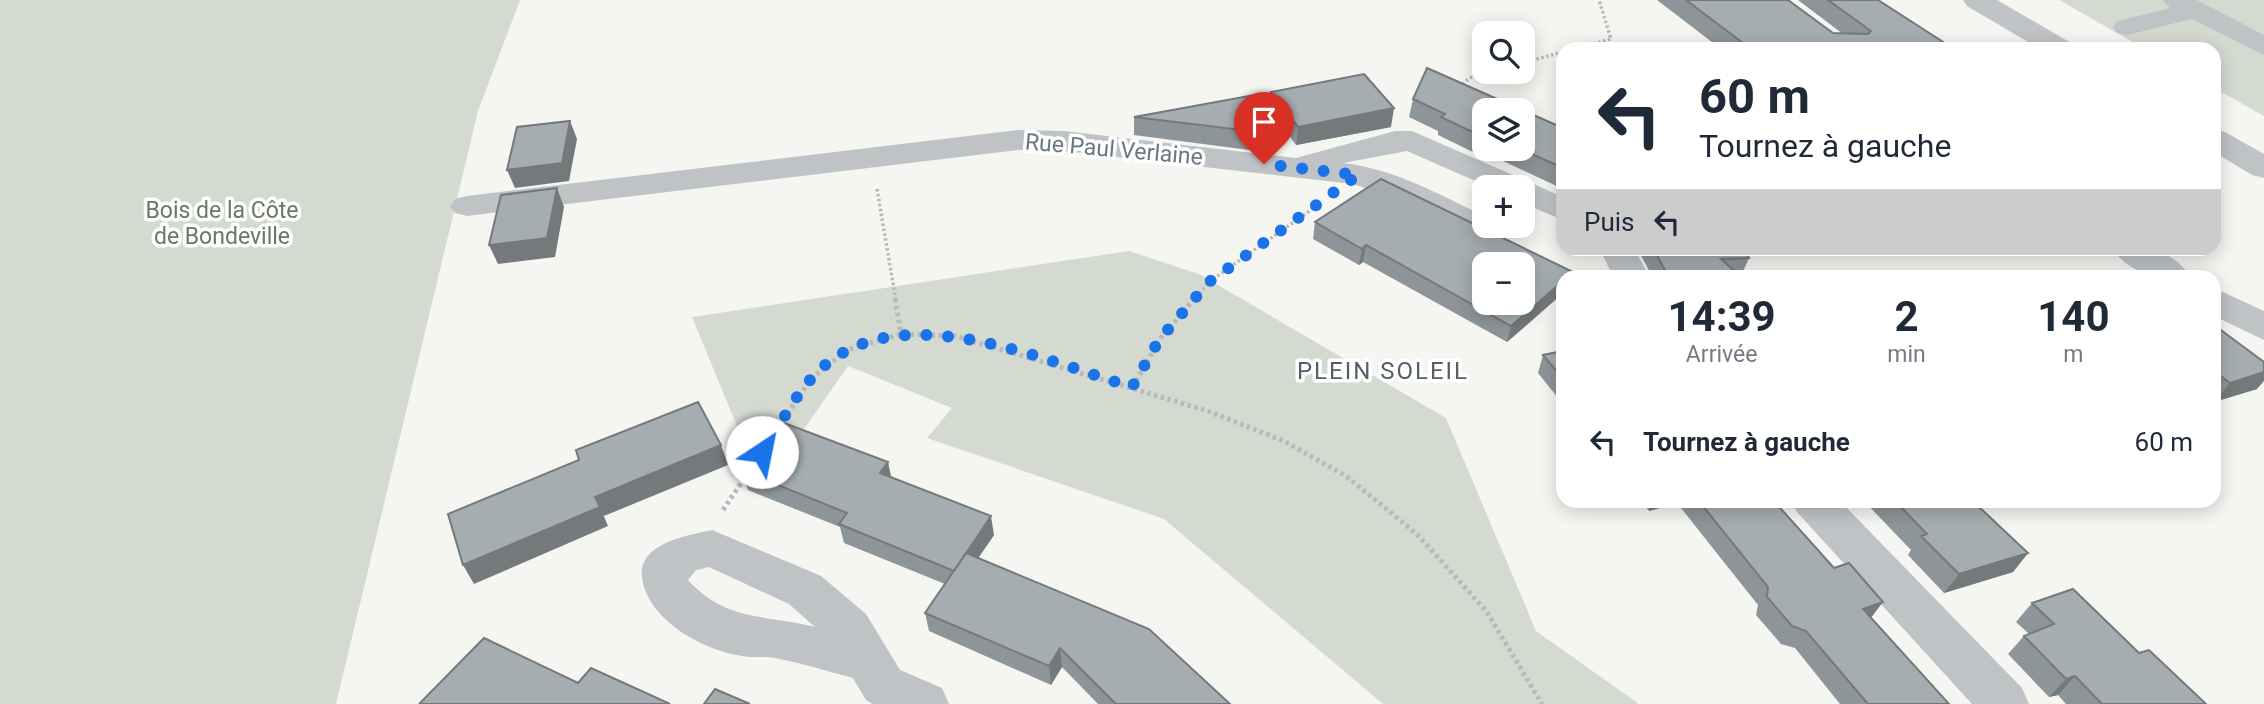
<!DOCTYPE html>
<html lang="fr">
<meta charset="utf-8">
<style>
body{margin:0;font-family:Roboto,sans-serif;background:#f2f2f3;color:#1f2937;height:100vh;display:flex;flex-direction:column;font-size:26px;white-space:nowrap}
*{box-sizing:border-box;margin:0}
p{font-size:23px;color:#747a83}
.icon{flex:none;width:38px;height:38px;fill:none;stroke:currentColor;stroke-width:2;stroke-linecap:round;stroke-linejoin:round}
.map{position:relative;flex:1;overflow:hidden}
.side{position:absolute;left:1556px;top:270px;width:665px;height:238px;display:flex;flex-direction:column;background:#fff;border-radius:21px;box-shadow:0 4px 18px #0003}
.side>*{flex:none}
.top-card{position:absolute;left:1556px;top:42px;width:665px;height:214px;border-radius:21px;box-shadow:0 4px 18px #0003;background:#fff;color:#1f2937;overflow:hidden}
.buttons{position:absolute;left:1472px;top:21px;display:grid;gap:14px}
.buttons a{display:grid;place-items:center;width:63px;height:63px;border-radius:14px;background:#fff;box-shadow:0 4px 18px #0003;font-size:35px}
.pin{position:absolute;display:grid;place-items:center;width:60px;height:60px;color:#fff;margin:-72px -30px;border-radius:50% 50% 50% 0;rotate:-45deg;box-shadow:0 0 7px #0007}
.pin .icon{rotate:45deg}
.me{position:absolute;width:77px;margin:-38px;rotate:34deg;stroke-linejoin:round;filter:drop-shadow(0 0 5px #0008)}
.turn{display:flex;align-items:center;gap:24px;height:147px;padding:0 28px;font-size:32px}
.turn .icon{width:91px;height:91px;stroke-width:2.5}
.turn b{display:block;font-size:49px;line-height:60px}
.then{display:flex;align-items:center;height:66px;padding:0 28px;background:#0003;gap:14px;font-size:26px}
.eta{display:flex;justify-content:space-evenly;align-items:center;height:119px;text-align:center}
.eta b{font-size:42px;font-weight:700;line-height:49px}
ul{padding:0;list-style:none}
li{display:flex;align-items:center;gap:21px;height:105px;padding:0 28px}
li div{flex:1}
li b{display:block;font-size:26px}
li em{font-style:normal}
.map>svg:first-child{display:block}
.green{fill:#d5dad1}
.lines{fill:none;stroke-linecap:round;stroke-linejoin:round}
.path-far1{stroke:#b7babc;stroke-width:3.5;stroke-dasharray:2.5 2.5;stroke-linecap:butt}
.path{stroke:#b7babc;stroke-width:5;stroke-dasharray:3.5 3.5;stroke-linecap:butt}
.minor{fill:#bfc3c6;fill-rule:evenodd}
.wall{fill:#8e9598;fill-rule:evenodd}
.shaded-wall{fill:#74797c}
.building{fill:#a5adb1;stroke:#74797c;stroke-width:2;fill-rule:evenodd}
.route{stroke:#1a73e8;stroke-width:12;stroke-dasharray:0 21.6}
.labels{text-anchor:middle;stroke-width:7;stroke-linejoin:round;paint-order:stroke}
.street-label{font-size:23px;fill:#677881;stroke:#fff}
.park-label{font-size:23px;fill:#6b7865;stroke:#fff}
.neighbourhood-label{font-size:24px;letter-spacing:2px;fill:#546066;stroke:#fff}
</style>
<div class="map">
<svg width="2264" height="704" viewBox="0 0 2264 704">
<rect width="100%" height="100%" fill="#f5f5f2"/>
<!-- green -->
<path class="green" d="M0,0H520L478,111L336,704H0Z
M2059,0H2264V116L2214,88V49H2145Z
M1129,251L1199,274L1446,418L1536,631L1639,704H1383L1164,519L927,438L952,408L848,366L804,429L746,448L692,317Z"/>
<g class="lines">
<!-- path-far1 -->
<path class="path-far1" d="M1574,49L1611,39L1599,0
M1522,63L1563,52
M1459,88L1469,78L1492,72
M877,189L896,301
M1193,301L1209,282L1318,205"/>
<!-- path -->
<path class="path" d="M895,299L901,334
M1133,387L1159,340L1194,299
M772,437L810,380L847,350L901,334L955,336L1205,410L1284,441L1346,476L1417,534L1487,612L1542,704
M723,510L746,476"/>
<!-- minor -->
<path class="minor" d="M1963,0H1997L2071,43L2075,49H2040L1967,6Z
M2162,0H2197L2264,35V55L2192,19L2127,35L2117,33L2113,27L2117,21L2170,8Z
M2214,129L2225,132L2264,154V178L2252,175L2214,152Z
M1018,130L1064,131L1296,158L1395,131H1412L1563,197V220L1522,203V187H1489L1407,151L1343,163C1394,169 1439,194 1484,216V226H1493L1488,234C1457,242 1424,210 1396,199C1382,193 1367,189 1353,184L1064,151L1018,150L467,216L455,213L450,206L455,199L467,196Z
M1599,248H1634L1649,276H1613Z
M2112,248C2142,248 2171,247 2190,276C2161,279 2130,276 2112,248Z
M2214,288L2264,311V340L2214,316Z
M1791,500H1839L2022,688L2029,704H1972L1797,512Z
M712,530L821,576L866,614L900,670L942,688L949,704H873L866,700L853,678C827,671 801,663 775,658C764,656 753,658 742,656C703,650 647,620 642,577C638,543 689,535 712,530ZM709,567L789,604L815,627C764,614 726,622 688,580L696,570Z"/>
</g>
<!-- wall -->
<path class="wall" d="M1657,0H1787L1833,33L1843,34L1798,0H1878L1954,49H1721Z
M1427,68L1563,128V189L1484,152L1479,155L1438,135V131L1409,117L1413,99ZM1484,110H1522V149H1484Z
M1271,92L1391,127L1296,145L1270,110Z
M1258,112L1249,150L1134,135V117Z
M1315,222L1573,272L1572,276H1563V293L1507,342L1363,262L1359,265L1313,239Z
M1637,248H1743L1749,258L1741,276H1739H1740H1652Z
M2214,325L2257,389L2214,402Z
M1563,351V404L1538,373L1543,355Z
M741,470L891,477L994,535L978,558L1230,704H1098L1062,667L1051,685L929,631L925,613L945,584L844,543L840,527L748,490Z
M1640,500H1773L1871,618L1949,704H1840L1795,648L1781,644L1756,615L1758,605L1677,503L1649,511Z
M1863,500H1981L1983,503L1980,507L2028,553L2013,572L1944,593L1908,555L1911,550Z
M2032,603L2139,653L2206,704H2066L2058,695L2049,697L2008,654L2024,636L2029,634L2016,622Z"/>
<!-- shaded-wall -->
<path class="shaded-wall" d="M1260,94L1258,112L1249,150L1250,131Z
M1394,108L1391,127L1296,145L1298,127Z
M570,121L577,139L569,181L515,188L507,170Z
M1484,136V152L1479,155L1483,137Z
M557,188L564,207L555,257L498,264L489,245Z
M1366,245L1363,262L1359,265L1362,249Z
M1563,281V293L1507,342L1511,326Z
M2264,372V381L2257,389L2214,402L2230,383Z
M721,445L728,465L604,516L595,497Z
M888,462L892,481L880,473Z
M1654,500H1678L1677,503L1649,511Z
M600,507L608,526L474,584L463,565Z
M991,516L994,535L957,589L954,571Z
M2028,553L2013,572L1944,593L1959,574Z
M1883,602L1870,619L1863,609Z
M1060,648L1062,667L1051,685L1049,666Z
M2075,676L2058,695L2049,697L2066,679Z"/>
<!-- building -->
<path class="building" d="M1686,0H1788L1833,33L1868,34L1871,31L1828,0H1878L1954,49H1751Z
M1427,68L1563,128V168L1521,149H1522V110H1484V136L1483,137L1441,117L1445,114L1413,99Z
M1364,74L1394,108L1298,127L1271,92Z
M1260,94L1250,131L1134,117Z
M570,121L562,163L507,170L517,127Z
M1381,179L1573,272L1568,276H1563V281L1511,326L1366,245L1362,249L1315,222ZM1484,264H1522V303H1484Z
M557,188L547,238L489,245L501,195Z
M1653,248H1743L1749,258L1721,259L1740,276H1668Z
M2214,325L2264,362V372L2230,383L2214,371Z
M1563,351V379L1543,355Z
M698,402L721,445L595,497L600,507L463,565L448,514L579,460L576,450Z
M784,423L888,462L880,473L991,516L954,571L839,524L847,513L741,470Z
M1698,500H1773L1834,568L1849,563L1883,602L1863,609L1949,704H1868L1806,631L1792,626L1767,597L1768,587Z
M1894,500H1981L1983,503L1977,505L2028,553L1959,574L1921,536L1927,534Z
M966,553L1149,629L1230,704H1116L1060,648L1049,666L925,613Z
M2073,589L2139,653L2149,650L2206,704H2102L2075,676L2066,679L2024,636L2054,624L2032,603Z
M484,638L578,683L591,668L670,704H423L420,703Z
M715,689L750,704H704Z"/>
<g class="lines">
<!-- route -->
<path class="route" d="M762,452C778,429 792,401 810,380C888,289 1039,359 1132,387L1159,340L1209,282L1358,175L1264,164"/>
</g>
<g class="labels">
<!-- street labels -->
<g class="street-label">
<text transform="translate(1114 149) rotate(5)" y="8">Rue Paul Verlaine</text>
</g>
<!-- park labels -->
<g class="park-label">
<text x="222" y="218">Bois de la Côte<tspan x="222" dy="26">de Bondeville</tspan></text>
</g>
<!-- neighbourhood labels -->
<g class="neighbourhood-label">
<text x="1383" y="379">PLEIN SOLEIL</text>
</g>
</g>
</svg>
<div class="buttons">
<a><svg class="icon" aria-label="search" viewBox="0 0 24 24"><circle cx="10" cy="10" r="6"/><path d="M15 15l6 6"/></svg></a>
<a><svg class="icon" aria-label="layers" viewBox="0 0 24 24"><path d="M12 4l9 5-9 5-9-5zM3 14l9 5 9-5"/></svg></a>
<a>+</a>
<a>−</a>
</div>
<div class="pin" style="left:1264px;top:164px;background:#d93025"><svg class="icon" aria-label="arrive" viewBox="0 0 24 24"><path d="M6 21V4h12l-3 4 3 4H6"/></svg></div>
<svg class="me" style="left:762px;top:452px" viewBox="-20 -20 40 40"><circle r="19" fill="#fff"/><path d="M0-13L10 11 0 6-10 11z" fill="#1a73e8"/></svg>
<div class="top-card">
<div class="turn"><svg class="icon" aria-label="left" viewBox="0 0 24 24"><path d="M17 20v-9H6M10 6l-5 5 5 5"/></svg><div><b>60 m</b>Tournez à gauche</div></div>
<div class="then">Puis<svg class="icon" aria-label="left" viewBox="0 0 24 24"><path d="M17 20v-9H6M10 6l-5 5 5 5"/></svg></div>
</div>
<section class="side">
<div class="eta">
<div><b>14:39</b><p>Arrivée</p></div>
<div><b>2</b><p>min</p></div>
<div><b>140</b><p>m</p></div>
</div>
<ul>
<li><svg class="icon" aria-label="left" viewBox="0 0 24 24"><path d="M17 20v-9H6M10 6l-5 5 5 5"/></svg><div><b>Tournez à gauche</b></div><em>60 m</em></li>
</ul>
</section>
</div>
